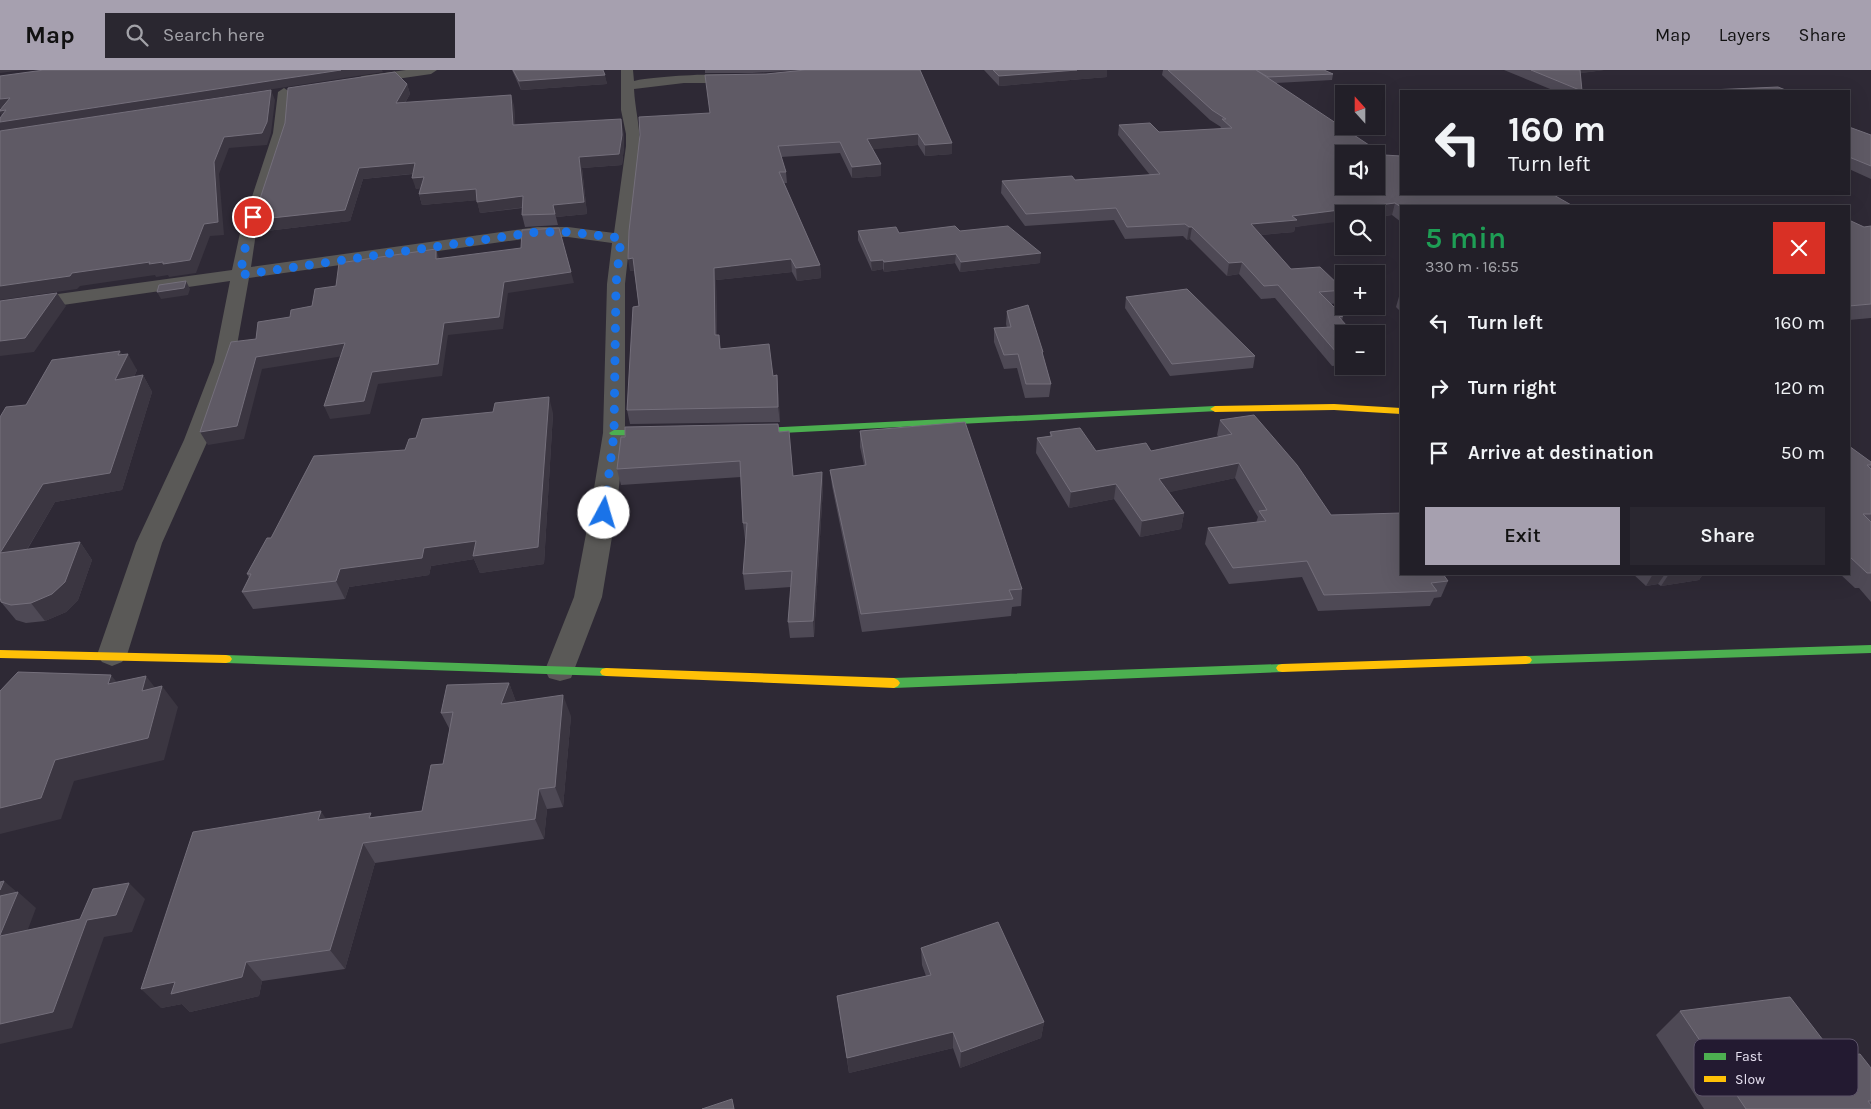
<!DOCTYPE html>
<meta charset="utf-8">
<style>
body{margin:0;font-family:Karla,sans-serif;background:#2a2730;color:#f1f3f6;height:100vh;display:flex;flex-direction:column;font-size:19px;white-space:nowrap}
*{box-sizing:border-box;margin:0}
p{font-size:16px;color:#a2a2a8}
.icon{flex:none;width:28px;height:28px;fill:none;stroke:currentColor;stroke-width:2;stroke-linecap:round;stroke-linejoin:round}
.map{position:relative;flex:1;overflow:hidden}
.panel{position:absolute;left:1400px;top:135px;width:450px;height:370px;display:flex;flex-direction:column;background:#221f28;border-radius:0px;box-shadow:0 5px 20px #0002,0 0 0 1px #3f3d45}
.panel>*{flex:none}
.top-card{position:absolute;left:1400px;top:20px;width:450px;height:105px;border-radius:0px;box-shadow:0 5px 20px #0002,0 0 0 1px #3f3d45;background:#221f28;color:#f1f3f6;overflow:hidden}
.needle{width:32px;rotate:339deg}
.buttons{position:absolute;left:1335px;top:15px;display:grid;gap:10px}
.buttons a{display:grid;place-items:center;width:50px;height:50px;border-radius:0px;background:#221f28;box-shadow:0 5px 20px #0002,0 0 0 1px #3f3d45;font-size:25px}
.pin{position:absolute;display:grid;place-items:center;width:42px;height:42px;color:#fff;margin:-21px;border:2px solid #fff;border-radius:50%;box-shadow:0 1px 5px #0007}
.me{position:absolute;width:55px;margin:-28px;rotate:6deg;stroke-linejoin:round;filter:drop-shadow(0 0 4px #0008)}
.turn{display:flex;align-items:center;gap:18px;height:105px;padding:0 25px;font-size:22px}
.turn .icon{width:65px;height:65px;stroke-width:2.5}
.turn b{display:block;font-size:35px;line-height:42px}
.round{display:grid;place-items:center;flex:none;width:52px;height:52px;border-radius:0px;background:#2a2730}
.head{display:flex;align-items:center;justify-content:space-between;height:85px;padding:0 25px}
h1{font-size:30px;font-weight:600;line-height:38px;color:#1e9e55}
.button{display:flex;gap:10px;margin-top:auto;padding:10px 25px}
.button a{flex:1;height:58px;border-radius:0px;background:#a6a0af;color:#111;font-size:20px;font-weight:600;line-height:58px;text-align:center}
.button a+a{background:#2a2730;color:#f1f3f6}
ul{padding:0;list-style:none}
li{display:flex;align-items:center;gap:15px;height:65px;padding:0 25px}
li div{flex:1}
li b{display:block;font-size:19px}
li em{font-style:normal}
header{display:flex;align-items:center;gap:30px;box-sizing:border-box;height:70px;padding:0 25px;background:#a6a0af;color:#111}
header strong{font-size:24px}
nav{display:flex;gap:28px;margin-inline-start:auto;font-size:18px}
.search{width:350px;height:45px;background:#2a2730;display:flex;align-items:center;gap:12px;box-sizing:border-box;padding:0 18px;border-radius:0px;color:#a2a2a8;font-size:19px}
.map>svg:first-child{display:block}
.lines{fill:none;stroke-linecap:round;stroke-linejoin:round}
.street{fill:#5a5957;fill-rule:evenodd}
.fast{fill:#4caf50;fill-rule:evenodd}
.slow{fill:#ffc107;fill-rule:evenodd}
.wall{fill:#4e4955}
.shaded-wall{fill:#3b3641}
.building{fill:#5f5a65;stroke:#746f7b;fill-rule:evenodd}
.route{stroke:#1a73e8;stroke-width:9;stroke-dasharray:0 16.2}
.key{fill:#231a31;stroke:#5e556a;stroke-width:1}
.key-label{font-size:14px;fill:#e6e0f0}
</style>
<header>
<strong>Map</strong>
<div class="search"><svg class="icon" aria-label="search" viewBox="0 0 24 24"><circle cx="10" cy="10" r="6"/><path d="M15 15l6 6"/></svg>Search here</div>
<nav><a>Map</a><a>Layers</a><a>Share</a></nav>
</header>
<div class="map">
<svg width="1871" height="1039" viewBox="0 0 1871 1039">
<rect width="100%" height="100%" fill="#2e2935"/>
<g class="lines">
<!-- street -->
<path class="street" d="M406,0H437L431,4L362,14L356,10L362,6Z
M621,0H633L634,11C650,7 739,0 748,9L742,13H684L634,19C635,38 640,57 640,76L625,214V363L616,443L602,527L571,608L560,611L549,608L545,600L574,527L590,443L603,363L607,214L612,173L568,167H537L249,208L234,292L208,370L162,473L127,585L122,592L112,596L102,592L97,585L136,473L184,370L214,292L230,211L0,244V232L232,200L240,163L273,63L278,22L284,18L290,22L287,63L256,163L251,197L537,157H568L614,163L626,76V64L621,40Z"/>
<!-- fast -->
<path class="fast" d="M1215,336L1218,337V341L743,365L738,362L743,359Z
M614,360H662L667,363L662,366L611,365L609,363Z
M1871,575V583L1526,594L1522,593L1520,590L1522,587L1526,586Z
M226,585L606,598L610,599L612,602L610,605L606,606L226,593L222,592L220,589L222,586Z
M1282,594L1286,595L1288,598L1286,601L1282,602L894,618L890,616L888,613L890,610L894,608Z"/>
<!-- slow -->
<path class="slow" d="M1334,334L1401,338V344L1334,340L1215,342L1210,339L1215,336Z
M0,580L226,585L230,586L232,589L230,592L226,593L0,588Z
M1526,586L1530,587L1532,590L1530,593L1526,594L1282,602L1278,601L1276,598L1278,595L1282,594Z
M606,598L894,608L898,610L900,613L898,616L894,618L606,606L602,605L600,602L602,599Z"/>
</g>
<!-- wall -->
<path class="wall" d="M512,0H603L607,14L521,20Z
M705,0H920L952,84L925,86L918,75L872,79L881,106L852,108L840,83L781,87L786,102L787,113H784L820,195L821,208L797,211L792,202L716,210L717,265L721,279L773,306L777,305L778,319L780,352L630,354L627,340L639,236L634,201H630L710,43L766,4L803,0L752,3H705Z
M984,0H1107V7L999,16Z
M1163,0H1324L1333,4L1332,10L1276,13L1401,124L1573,136H1401V152L1392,145L1376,147V144L1295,157L1294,162L1260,165L1291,199L1344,220L1340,233L1330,234L1343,246L1342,251L1344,264V295L1332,296L1275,228L1261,229L1239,204L1227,206L1190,169L1187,170L1183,166L1125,169L1114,150L1025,156L1001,123L1002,111L1075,110L1150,105L1118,65L1119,55L1159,62L1220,59L1221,57L1210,50L1162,5Z
M1504,0H1604L1580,3L1582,21H1555Z
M407,14L410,24L405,33L514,35L515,55L623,59L624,76L622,95L582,98L587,144L556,147L558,155L525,157L522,145V138L480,143L477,130L422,135L419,124L420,118L416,119L413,104L363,109L350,151L258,162L285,53Z
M1849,57L1871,65V109L1849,99Z
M1849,151L1864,157L1871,156V248L1849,250Z
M858,161L899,163L960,161L1040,193L960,202L955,193L884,202L883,199L872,201L858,170Z
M1400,223H1401V242L1396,237Z
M1126,227L1255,286L1253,298L1170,306L1125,238Z
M1007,241L1043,282V287L1051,314L1049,327L1025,328L1017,298L1004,299L994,272V258H1007L1006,254Z
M120,281L122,285L137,300L134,307L143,305L152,322L122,420L55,432L27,480L80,472L92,490L78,530L66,542L45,551L26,553L16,550L1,532L26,335Z
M553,343L544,494L480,503L474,489L431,496L429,505L349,517L345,529L253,539L242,522L249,508L247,504L405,380L416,368Z
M1220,350L1331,445L1401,504L1448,511L1441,527L1434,528L1430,536L1318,541L1302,507L1229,514L1205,474L1208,458L1256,453L1258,447L1235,408L1169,422L1184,443L1181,459L1140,467L1114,429L1069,438L1036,383L1037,368L1050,366V362L1096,381H1151L1219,367L1217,365Z
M779,361L793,406L822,402L823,417L814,567L790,568L788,552L791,517L745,520L743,504L746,469H745L743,453L741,407L621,415L617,399Z
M860,361L1022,519L1021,536L1012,537L1011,546L862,562L832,416L830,400L864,395L860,377Z
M1849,376L1871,392V532L1859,518H1855L1840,504H1849Z
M1633,504H1703L1699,510L1661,516L1658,514L1646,516Z
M509,613L516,632L571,646L563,737L547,739L544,769L375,793L345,899L262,911L259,926L190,942L182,934L161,938L326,749L373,747L422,741L443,694L450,660L441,643Z
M921,878L1044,952L1041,968L960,998L953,978L849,1003L837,926L926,906L922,895Z
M1680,941L1871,998V1039H1704L1656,965Z"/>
<!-- shaded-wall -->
<path class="shaded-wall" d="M0,0H23L0,3Z
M341,0H382L383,2L1,61L0,59V52Z
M1077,0H1107V7L999,16V6Z
M1577,0H1604L1576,4Z
M605,5L607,14L521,20L519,11Z
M407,14L410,24L399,43L396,33Z
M271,20L275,30L271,63L267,75L229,78L219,104L224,165L210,166L196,203L169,207L168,205L156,207L155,205L80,216L77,219L0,230V216L72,203L214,92L224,67Z
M511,25L514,35L516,65L513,55Z
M10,28L14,36L0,38V29Z
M6,40L4,50L0,43V41Z
M621,49L623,59L624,76L622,95L582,98L587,144L556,147L553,135L579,87Z
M918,64V75L867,80V69Z
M952,73V84L925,86V75Z
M415,93L419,103L363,109L350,151L258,162L253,150L359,98Z
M881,94V106L852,108V97Z
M424,107L427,118L416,119L412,108Z
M476,119L479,130L422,135L419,124Z
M523,126L526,137L480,143L477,132Z
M1395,133L1392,145L1376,147V144H1344V151L1295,157L1294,162L1248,166L1251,154L1292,146Z
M1189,157H1192L1190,169L1187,170Z
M436,179L440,191L436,189Z
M1041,183L1040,193L960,202L961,192Z
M956,184L955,193L884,202V192Z
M633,188L635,201H630L628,189Z
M791,189L792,202L716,210L717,278L715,265L714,198Z
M883,190V199L872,201L871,191Z
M1242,192L1239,204L1227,206L1229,193Z
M820,195L821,208L797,211L796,198Z
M571,202L574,213L508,223L503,259L448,265L442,306L378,314L370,344L330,349L324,336L372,302L504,212Z
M186,211L190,219L188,225L161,229L157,222Z
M57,223L66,236L34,282L0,286V271Z
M345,273L350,285L262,299L244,369L208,375L200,362L256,287Z
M120,281L125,289L128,284L137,300L125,326L115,310L118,285Z
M143,305L152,322L122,420L55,432L14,501L0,483L43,414Z
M777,305L778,319L780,352L778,337Z
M549,327L553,343L544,494L480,503L474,489L431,496L429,505L349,517L345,529L336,511L340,499L424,478Z
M1239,393L1235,408L1157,425L1159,409Z
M822,402L823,417L814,567L813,551Z
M1116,414L1114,429L1069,438L1071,422Z
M1184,443L1181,459L1140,467L1142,451Z
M80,472L92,490L78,530L66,542L45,551L31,533Z
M1653,504H1665L1658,514L1646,516Z
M1669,504H1703L1699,510L1661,516Z
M111,605L128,626L108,614Z
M146,606L160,624L162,616L178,637L164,690L74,711L61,749L0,764V738L55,690L142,621Z
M509,613L517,634H501Z
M563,625L571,646L563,737L555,717Z
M539,719L547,739L544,769L535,749Z
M321,741L334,761L318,750Z
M363,773L375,793L345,899L330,880Z
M4,811L18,823V822L36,838L19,883L0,867V820Z
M129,813L145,829L132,862L104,867L72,958L0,974V954L87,850Z
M246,892L262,911L259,926L190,942L182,934L161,938L141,919L175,912Z
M1044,952L1041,968L960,998L961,982Z
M953,962V978L849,1003L847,988Z"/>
<!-- building -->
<path class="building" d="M44,0H341L0,52V48L6,40L0,41V40L10,28L0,29V6Z
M513,0H603L605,5L519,11Z
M805,0H920L952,73L925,75L918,64L867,69L881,94L852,97L840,72L778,76L786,102H779L820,195L796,198L791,189L714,198L715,265H719L720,279L769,274L773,306L777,305L778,337L627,340L633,237L639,236L633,188L628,189L629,161L640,65L639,47L710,43L705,5L766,4Z
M993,0H1077L999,6Z
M1168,0H1256L1384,85L1401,86V124H1552L1573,136H1401V137L1395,133L1292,146L1297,150L1251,154L1291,199L1320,197L1344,220L1319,222L1343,246L1339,247L1354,264H1344V282H1336L1278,215L1264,216L1242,192L1229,193L1192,157H1189L1185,154L1127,157L1116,138L1026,144L1002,111L1072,106L1075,110L1160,104L1119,55L1150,53L1159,62L1232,58L1222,49H1226L1212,40ZM1344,84H1376V116H1344Z
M1256,0H1324L1333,4L1268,7Z
M1531,0H1580L1582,21Z
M395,2L407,14L396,33L511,25L513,55L621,49L622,65L619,84L579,87L584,132L553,135L555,144L522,145L523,126L477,132L476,119L419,124L424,107L412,108L415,93L359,98L345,140L253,150L285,53L288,18Z
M1778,17L1788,21H1687Z
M271,20L267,52L262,63L224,67L214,92L218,152L204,154L190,190L163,194V192L149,194L150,192L72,203L70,206L0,216V61Z
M1849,57L1871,65V96L1849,87Z
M1849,151H1851L1864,157L1871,156V234L1849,236Z
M955,156L960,161L1008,156L1041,183L961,192L956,184L884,192L883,190L871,191L858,161L896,157L899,163Z
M559,158L571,202L504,212L499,247L444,253L438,294L372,302L364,331L324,336L345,273L256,287L237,356L200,362L231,272L256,269L258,252L290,247L291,240L312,236L315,219L336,216L339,193L436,179V189L521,178L522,160Z
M186,211L184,218L157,222L159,215Z
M1187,219L1255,286L1172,294L1126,227Z
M57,223L25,268L0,271V231Z
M1028,235L1043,282H1042L1051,314H1026L1018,284L1004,285L994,258L1011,257L1007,241Z
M120,281L118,285L128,284L115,310L143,305L110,403L43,414L0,483V347L6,337L26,335L52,290Z
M549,327L538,477L473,486L476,471L424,478L422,488L340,499L336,511L242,522L251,504H247L267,468H271L314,386L405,380L409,369L416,368L422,349L493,342L495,333Z
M1254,345L1297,395L1331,445L1401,443V504H1443L1448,511L1431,513L1437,521L1324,525L1307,491L1233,498L1208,458L1266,451L1259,441L1267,440L1239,393L1159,409L1184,443L1142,451L1116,414L1071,422L1037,368L1052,366L1050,362L1080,358L1096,381L1146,373L1151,381L1232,364L1220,350Z
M965,352L1022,519L1009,520L1013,529L861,544L830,400L866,395L860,361Z
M778,354L779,362L789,361L793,406L822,402L813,551L788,552L792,501L743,504L747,453H743L740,391L617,399L621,367H625V357Z
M1849,376L1871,392V395H1867L1871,399V444H1863L1871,452V503H1867L1849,486Z
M80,472L65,512L52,524L31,533L11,535L1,532L0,527V483Z
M18,602L111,605L108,614L146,606L142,621L162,616L148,668L55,690L41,728L0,738V621Z
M509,613L501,634L563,625L555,717L539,719L535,749L363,773L330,880L246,892L242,907L171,924L175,912L141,919L193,762L321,741L318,750L371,743L369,748L422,741L431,695L443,694L453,642L441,643L447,615Z
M4,811L0,820V812Z
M129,813L116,845L87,850L53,942L0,954V866L80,849L93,819Z
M18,822L0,865V826Z
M998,852L1044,952L961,982L953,962L847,988L837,926L931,905L921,878Z
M1790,927L1836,987L1860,984L1871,998V1031H1868L1871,1035V1039H1746L1680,941Z
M732,1029L734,1039H702Z"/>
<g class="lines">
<!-- route -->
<path class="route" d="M253,147L248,163L240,205L537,162H568L621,168L616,214L614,364L604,443"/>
</g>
<!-- legend -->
<rect x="1694" y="969" width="164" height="57" rx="8" class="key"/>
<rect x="1704" y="983" width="22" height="7" fill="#4caf50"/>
<rect x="1704" y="1006" width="22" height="6" fill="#ffc107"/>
<g class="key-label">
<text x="1735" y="991">Fast</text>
<text x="1735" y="1014">Slow</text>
</g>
</svg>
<div class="buttons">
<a><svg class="needle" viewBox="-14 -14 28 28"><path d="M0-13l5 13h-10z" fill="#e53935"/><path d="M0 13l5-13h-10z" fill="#a2a2a8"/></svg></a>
<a><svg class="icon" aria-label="sound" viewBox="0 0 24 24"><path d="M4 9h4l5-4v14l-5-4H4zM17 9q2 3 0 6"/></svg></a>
<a><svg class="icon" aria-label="search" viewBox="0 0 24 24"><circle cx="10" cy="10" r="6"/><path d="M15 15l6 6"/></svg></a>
<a>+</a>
<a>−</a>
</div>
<div class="pin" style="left:253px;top:147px;background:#d93025"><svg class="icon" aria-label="arrive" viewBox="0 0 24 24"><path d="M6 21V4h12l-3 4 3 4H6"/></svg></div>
<svg class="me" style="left:604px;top:443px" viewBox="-20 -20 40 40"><circle r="19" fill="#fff"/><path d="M0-13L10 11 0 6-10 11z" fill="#1a73e8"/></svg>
<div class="top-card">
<div class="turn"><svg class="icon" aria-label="left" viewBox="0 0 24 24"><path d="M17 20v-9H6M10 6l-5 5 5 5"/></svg><div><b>160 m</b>Turn left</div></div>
</div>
<section class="panel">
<div class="head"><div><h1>5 min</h1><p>330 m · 16:55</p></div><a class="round" style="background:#d93025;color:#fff"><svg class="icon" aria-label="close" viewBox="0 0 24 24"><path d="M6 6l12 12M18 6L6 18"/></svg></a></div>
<ul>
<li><svg class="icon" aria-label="left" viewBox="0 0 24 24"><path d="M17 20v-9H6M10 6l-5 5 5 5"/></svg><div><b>Turn left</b></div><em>160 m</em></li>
<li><svg class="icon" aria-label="right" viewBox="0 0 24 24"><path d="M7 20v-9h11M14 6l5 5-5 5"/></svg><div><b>Turn right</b></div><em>120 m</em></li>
<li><svg class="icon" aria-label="arrive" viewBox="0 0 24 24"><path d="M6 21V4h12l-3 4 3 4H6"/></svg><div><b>Arrive at destination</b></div><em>50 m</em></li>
</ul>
<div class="button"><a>Exit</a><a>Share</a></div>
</section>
</div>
